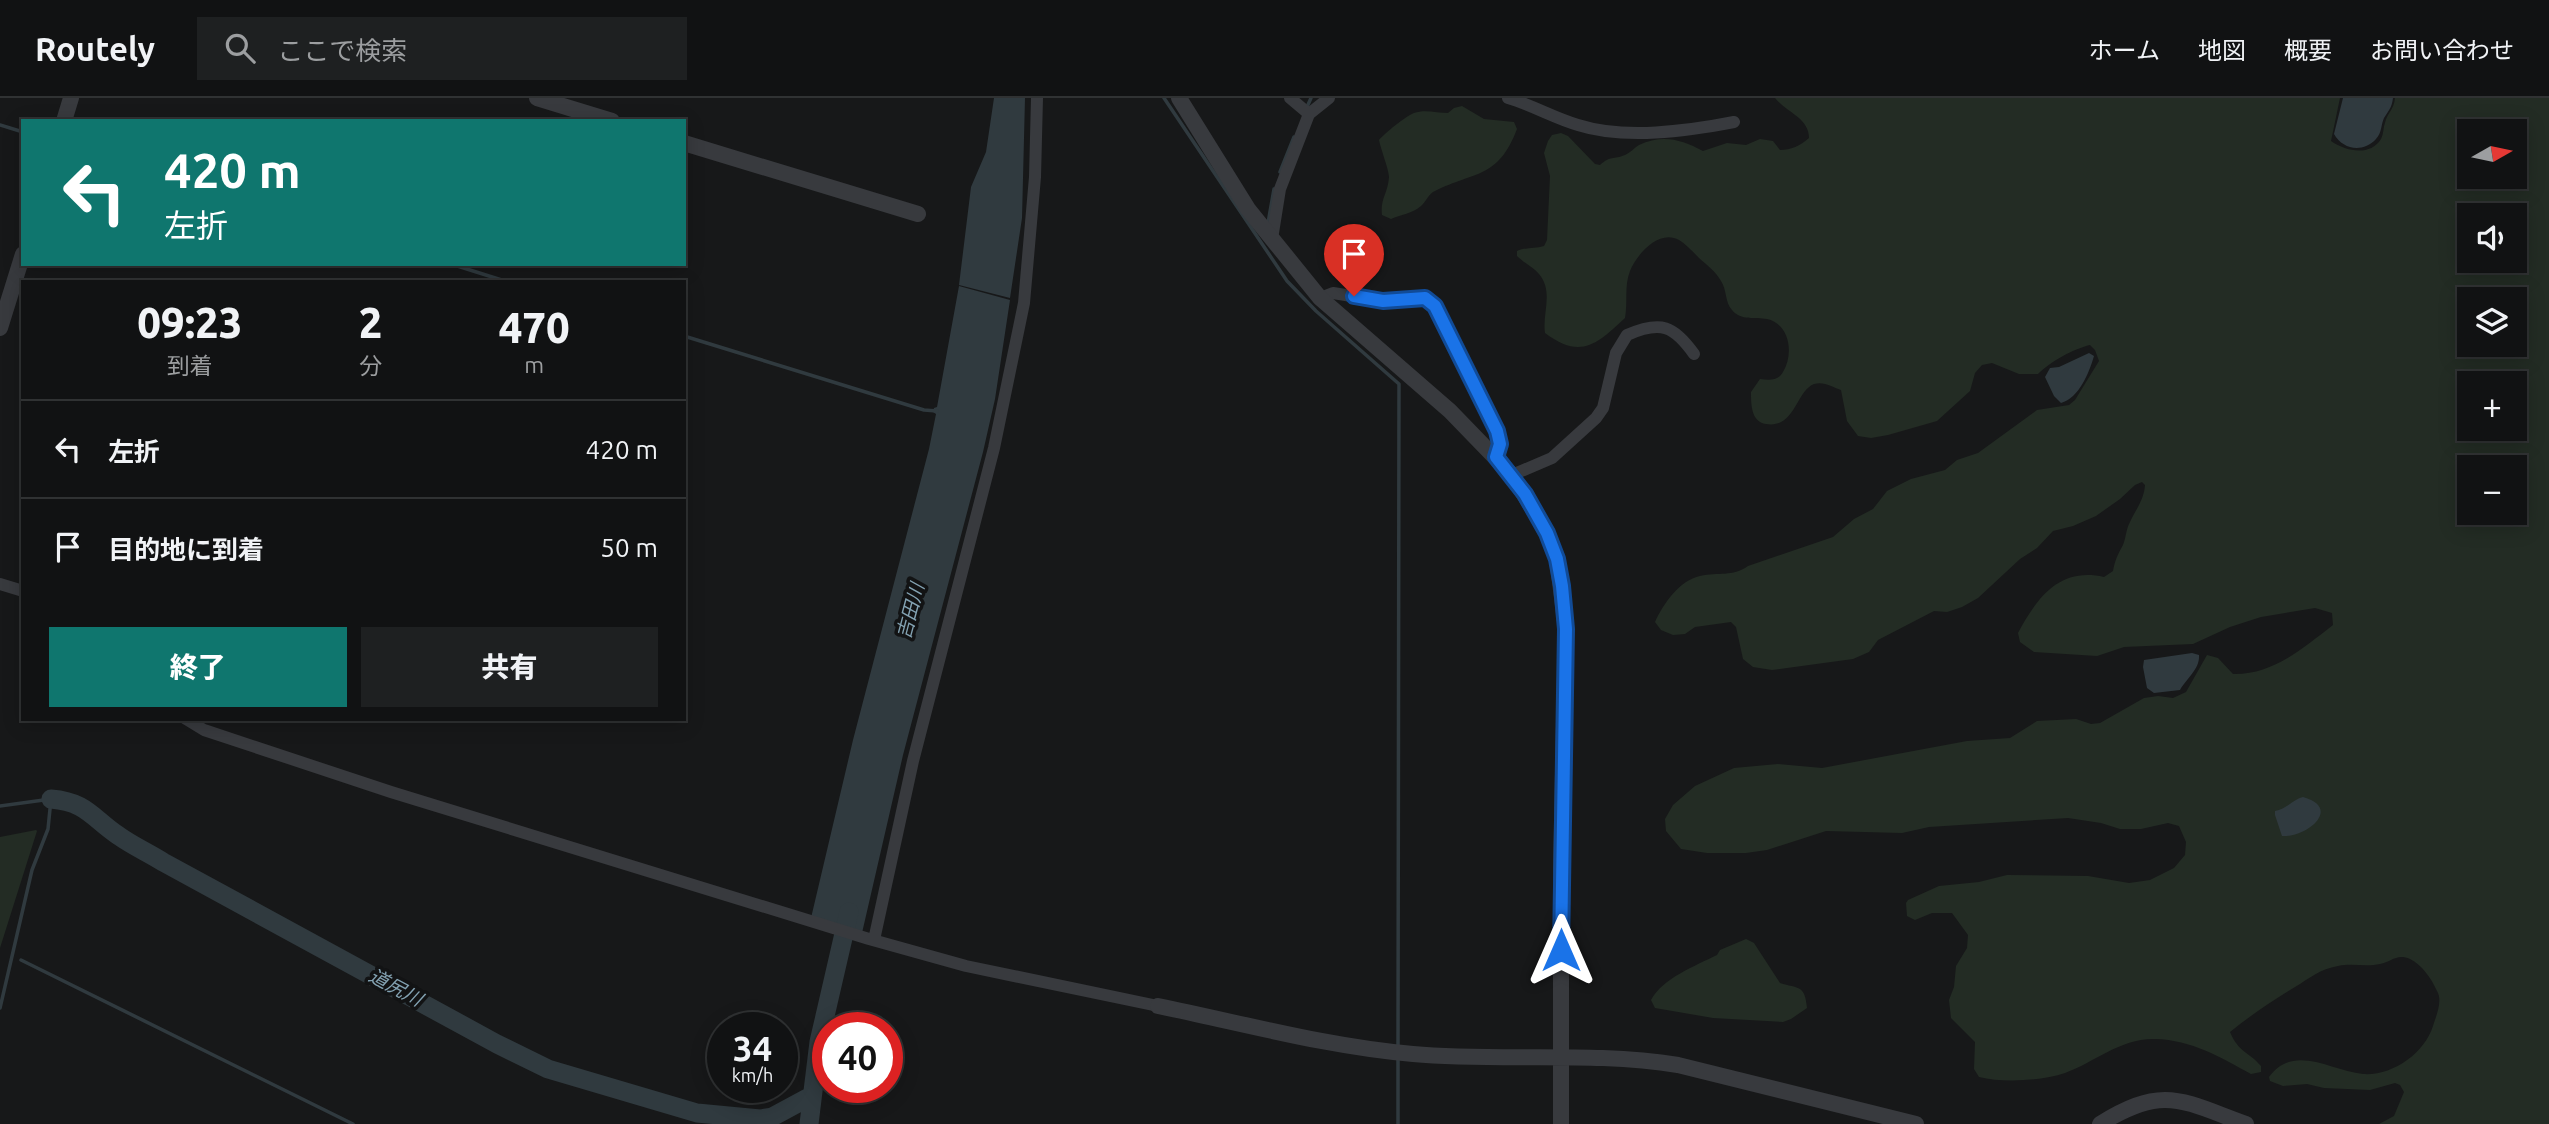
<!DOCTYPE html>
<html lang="ja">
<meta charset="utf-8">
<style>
body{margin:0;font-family:Ubuntu,"Noto Sans JP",sans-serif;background:#1e2021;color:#f1f3f6;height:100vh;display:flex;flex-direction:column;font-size:26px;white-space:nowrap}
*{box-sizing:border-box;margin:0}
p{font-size:23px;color:#9c9ea0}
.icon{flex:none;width:38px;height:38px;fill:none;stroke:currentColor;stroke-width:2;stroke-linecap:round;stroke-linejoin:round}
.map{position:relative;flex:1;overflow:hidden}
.panel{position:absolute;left:21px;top:182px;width:665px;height:441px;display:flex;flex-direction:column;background:#111213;border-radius:0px;box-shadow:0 4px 18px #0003,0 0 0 2px #303233}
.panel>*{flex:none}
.banner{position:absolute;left:21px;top:21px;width:665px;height:147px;border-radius:0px;box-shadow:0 4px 18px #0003,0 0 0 2px #303233;background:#0f766e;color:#fff;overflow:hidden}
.needle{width:46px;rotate:81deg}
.fabs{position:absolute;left:2457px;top:21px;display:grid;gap:14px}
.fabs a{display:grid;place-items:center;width:70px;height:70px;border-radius:0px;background:#111213;box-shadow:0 4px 18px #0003,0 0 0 2px #303233;font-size:35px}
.speed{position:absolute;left:707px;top:914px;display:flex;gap:14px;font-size:35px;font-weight:700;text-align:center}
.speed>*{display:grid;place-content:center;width:91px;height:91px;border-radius:50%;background:#111213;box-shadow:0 4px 18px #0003,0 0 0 2px #303233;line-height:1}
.speed small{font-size:18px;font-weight:400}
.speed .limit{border:10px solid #d22;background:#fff;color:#111}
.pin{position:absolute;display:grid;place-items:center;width:60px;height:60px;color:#fff;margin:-72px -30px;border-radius:50% 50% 50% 0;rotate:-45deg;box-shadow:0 0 7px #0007}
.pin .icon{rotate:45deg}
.me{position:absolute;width:77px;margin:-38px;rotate:0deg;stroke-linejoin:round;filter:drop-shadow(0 0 5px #0008)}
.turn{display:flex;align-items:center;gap:24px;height:147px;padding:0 28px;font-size:32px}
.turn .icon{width:91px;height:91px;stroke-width:2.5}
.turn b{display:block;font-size:49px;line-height:60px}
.eta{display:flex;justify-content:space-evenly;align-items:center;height:119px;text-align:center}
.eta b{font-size:42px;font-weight:800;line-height:49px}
.cta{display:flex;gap:14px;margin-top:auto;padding:14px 28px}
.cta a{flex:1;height:80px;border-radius:0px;background:#0f766e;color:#fff;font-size:28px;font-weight:800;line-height:80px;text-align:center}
.cta a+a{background:#1e2021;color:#f1f3f6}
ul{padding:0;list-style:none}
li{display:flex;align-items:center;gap:21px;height:98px;padding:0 28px;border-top:2px solid #303233}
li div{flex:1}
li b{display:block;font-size:26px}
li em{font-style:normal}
header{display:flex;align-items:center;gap:42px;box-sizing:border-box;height:98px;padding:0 35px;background:#111213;border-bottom:2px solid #303233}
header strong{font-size:33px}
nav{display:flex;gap:38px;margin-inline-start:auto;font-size:24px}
.search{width:490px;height:63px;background:#1e2021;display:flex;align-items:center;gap:18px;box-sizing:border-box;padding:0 24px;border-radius:0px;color:#9c9ea0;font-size:26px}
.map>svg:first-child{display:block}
.green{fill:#232c24;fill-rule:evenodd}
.water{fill:#303a3f}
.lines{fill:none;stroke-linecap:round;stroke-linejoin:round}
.stream{stroke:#303a3f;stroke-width:3.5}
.river{stroke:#303a3f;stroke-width:19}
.minor{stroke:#383a3e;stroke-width:12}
.tertiary{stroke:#383a3e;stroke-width:16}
.route-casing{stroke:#114b97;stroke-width:18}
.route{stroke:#1a73e8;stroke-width:12}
.labels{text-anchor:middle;stroke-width:7;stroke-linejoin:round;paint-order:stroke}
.water-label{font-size:19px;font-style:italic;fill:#83a2b2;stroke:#121314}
</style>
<header>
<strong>Routely</strong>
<div class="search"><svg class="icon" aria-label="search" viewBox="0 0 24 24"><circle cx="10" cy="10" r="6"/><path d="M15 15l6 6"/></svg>ここで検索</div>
<nav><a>ホーム</a><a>地図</a><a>概要</a><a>お問い合わせ</a></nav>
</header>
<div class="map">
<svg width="2549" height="1026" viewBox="0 0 2549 1026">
<rect width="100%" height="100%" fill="#171819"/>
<!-- green -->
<path class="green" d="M1775,0H2340L2331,43C2345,53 2370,59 2381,41C2384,35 2383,30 2385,25C2387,15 2394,12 2395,0H2549V1026H2379L2394,1018L2404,994L2400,987L2395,985L2370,992L2324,990L2307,986L2283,988L2270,983L2269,979C2294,945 2331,973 2363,976C2392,978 2424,956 2433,928C2436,918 2443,903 2437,893C2431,880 2422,867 2410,861C2397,855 2391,864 2380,866C2366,869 2352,865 2338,868C2320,871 2310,880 2295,889C2272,903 2251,917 2230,934C2239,955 2248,953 2261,968V974L2251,976C2220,959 2192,942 2155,941C2121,940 2095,964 2065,975C2041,983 2003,985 1979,979L1974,971L1975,944L1951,920L1949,902L1954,889L1956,868L1967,850L1968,837L1952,815H1932L1915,822L1907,818L1906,805L1908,802L1939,788L1979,784L2007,777L2088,778L2129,785L2150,782L2174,770L2185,757L2186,744L2179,728L2168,725L2141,731H2120L2101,725L2068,720L1929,729L1902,735L1826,733L1767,752L1746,755H1707L1681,751L1666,733L1665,721L1673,707L1695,688L1734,670L1778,666L1822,670L1967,643L2010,640L2037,623L2076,621L2091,626L2100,625L2144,600L2158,598L2173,600L2186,594L2207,557L2218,560L2233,576C2273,577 2303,550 2333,527L2332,515L2315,510L2261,519L2230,529L2193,546L2124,549L2097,558L2034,554L2020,544L2018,535C2037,500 2059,469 2104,479L2113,473C2115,462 2118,456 2123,447C2126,440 2126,431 2130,424C2136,411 2144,402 2145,387L2142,384L2135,387L2120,401L2096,418L2073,428L2053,433L2037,450L2020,461L1978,500L1962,509L1947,514L1934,513L1878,542L1869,554L1853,561L1772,572L1753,569L1743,561L1736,529L1731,524L1695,529L1685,536L1673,537L1661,532L1655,524C1663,506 1680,482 1700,478C1719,474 1732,479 1748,468L1833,439L1854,421L1873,411L1887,393L1911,381L1945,372L1957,362L1978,355L2037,312L2069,307L2075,302L2099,263L2095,252L2090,247C2073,251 2050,264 2038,276H2019L1992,265L1982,267L1975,275L1970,293L1937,323L1888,337L1871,340L1858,338L1847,323L1841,292C1832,289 1824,283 1814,286C1796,293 1795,331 1766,326C1751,324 1751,306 1751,294L1760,281C1769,282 1778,283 1783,274C1794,256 1790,226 1767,221C1755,219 1741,223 1732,212C1725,205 1727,192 1721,183C1716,174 1707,167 1699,160C1693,154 1686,146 1679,142C1659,131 1637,156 1630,173C1624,188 1628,204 1625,220C1597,246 1581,262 1545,235C1542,215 1554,194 1539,176C1533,169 1524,165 1517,158V153C1526,149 1535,151 1544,148L1547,142L1550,78L1544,55L1548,43L1552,37L1561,35L1568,38L1595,66L1600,67C1611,57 1613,62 1625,57C1630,55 1634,50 1639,47C1662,36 1681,41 1703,53L1727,45L1746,47L1760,41L1773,43L1780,52C1791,52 1800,48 1809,40C1809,20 1787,15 1775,0ZM2469,33H2515V79H2469ZM2469,117H2515V163H2469ZM2469,201H2515V247H2469ZM2469,285H2515V331H2469ZM2469,369H2515V415H2469Z
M1462,8L1484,21L1514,24L1517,31C1498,81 1475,73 1435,93C1429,95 1426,104 1421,108C1413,115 1400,117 1391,121L1382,117C1380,101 1388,95 1389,79C1389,72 1381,52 1379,42C1385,35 1406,18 1414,15C1425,11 1437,15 1448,15L1454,10Z
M36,732L37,733L0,850V739Z
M1746,841L1754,845L1780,885C1798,891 1805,886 1807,910L1791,921L1783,924L1713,920L1655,910L1651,902C1663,880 1695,868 1717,857L1720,852Z"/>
<!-- water -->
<path class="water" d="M994,0H1025L1022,120L1010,200L959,187L971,89L986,54Z
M2343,0H2393C2392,9 2389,12 2384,20C2381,26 2382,35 2376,41C2363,55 2343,52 2334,36Z
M959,188L1010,202L995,301L983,354L903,657L862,835L811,820L853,642L929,351L936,316L933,314L934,310L937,309Z
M2089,255L2094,258C2089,275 2079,300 2061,305L2054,298L2045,279L2050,270L2059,269Z
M2192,555L2199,557C2200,571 2187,580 2180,592L2154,595L2147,590L2143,569L2144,562Z
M2303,699C2343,710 2306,740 2282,738L2275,717V713C2287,711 2292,702 2303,699Z"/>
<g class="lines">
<!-- stream -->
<path class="stream" d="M1164,0L1287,183L1316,213L1399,286L1398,950
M1307,9L1311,0
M0,27L23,34
M1280,74L1294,39
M1268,125L1274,91
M451,166L508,184
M684,238L924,312L937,313
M0,708L51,701L48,731L32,772L0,910
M21,862L353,1026
M1398,1026V958"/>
<!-- river -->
<path class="river" d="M51,701C87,704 92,720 119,738C133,748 149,755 163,764L497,946L548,971L697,1015L760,1021L772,1019L811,998
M809,1026L819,944L849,814"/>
<!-- minor -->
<path class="minor" d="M1508,0C1532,7 1554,20 1578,27C1625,42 1687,33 1734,24
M1309,16L1329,0
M1272,141L1280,91L1309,16L1290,0
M1320,200L1333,195L1383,203L1425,199L1435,208L1497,333L1500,346L1496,359
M1512,377L1552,360L1596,320L1603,310L1616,255L1627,237C1661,222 1674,228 1694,256
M0,486L23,493
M186,621L204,632L391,694L869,841L966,868L1158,908
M874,842L913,663L994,350L1024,205L1035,79L1037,0"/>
<!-- tertiary -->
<path class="tertiary" d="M537,0L612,23
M1179,0L1248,111L1320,200L1450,313L1512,377L1547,434L1557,461L1566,531L1561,770V1026
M64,23L71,0
M684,45L918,116
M0,230L23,156
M1158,908C1242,925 1328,949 1413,956C1502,964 1590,953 1678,967L1916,1026
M2100,1026C2164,986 2182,1003 2246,1026"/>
</g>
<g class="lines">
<!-- route casing -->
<g class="route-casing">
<path id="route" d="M1354,198L1383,203L1425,200L1435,208L1497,333L1500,346L1496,359L1525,396L1547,435L1557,461L1562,488L1566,531L1561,852"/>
</g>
<!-- route -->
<use href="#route" class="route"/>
</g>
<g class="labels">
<!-- water labels -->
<g class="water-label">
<text transform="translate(910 513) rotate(-75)" y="7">吉田川</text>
<text transform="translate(396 889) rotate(28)" y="7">道尻川</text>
</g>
</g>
</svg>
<div class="fabs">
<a><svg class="needle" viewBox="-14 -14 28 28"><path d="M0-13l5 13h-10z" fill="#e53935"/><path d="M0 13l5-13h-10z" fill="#9c9ea0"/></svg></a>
<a><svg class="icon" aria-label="sound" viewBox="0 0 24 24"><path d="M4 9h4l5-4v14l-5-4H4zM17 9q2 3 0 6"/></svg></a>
<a><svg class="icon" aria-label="layers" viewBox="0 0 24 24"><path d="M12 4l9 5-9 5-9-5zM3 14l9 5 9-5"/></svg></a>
<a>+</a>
<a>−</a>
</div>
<div class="speed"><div>34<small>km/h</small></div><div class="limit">40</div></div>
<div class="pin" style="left:1354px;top:198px;background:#d93025"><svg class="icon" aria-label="arrive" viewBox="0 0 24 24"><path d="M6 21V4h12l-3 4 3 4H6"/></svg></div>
<svg class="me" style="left:1561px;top:852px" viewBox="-20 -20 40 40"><path d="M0-17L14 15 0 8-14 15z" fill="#1a73e8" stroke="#fff" stroke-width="4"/></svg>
<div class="banner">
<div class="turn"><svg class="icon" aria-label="left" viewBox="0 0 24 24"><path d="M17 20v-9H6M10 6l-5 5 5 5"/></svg><div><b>420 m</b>左折</div></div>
</div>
<section class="panel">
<div class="eta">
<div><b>09:23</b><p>到着</p></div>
<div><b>2</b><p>分</p></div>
<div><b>470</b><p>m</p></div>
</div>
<ul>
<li><svg class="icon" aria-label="left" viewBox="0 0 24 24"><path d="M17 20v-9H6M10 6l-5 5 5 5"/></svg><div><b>左折</b></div><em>420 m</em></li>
<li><svg class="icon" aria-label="arrive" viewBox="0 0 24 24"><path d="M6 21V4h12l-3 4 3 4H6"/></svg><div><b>目的地に到着</b></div><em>50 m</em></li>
</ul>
<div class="cta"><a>終了</a><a>共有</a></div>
</section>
</div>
